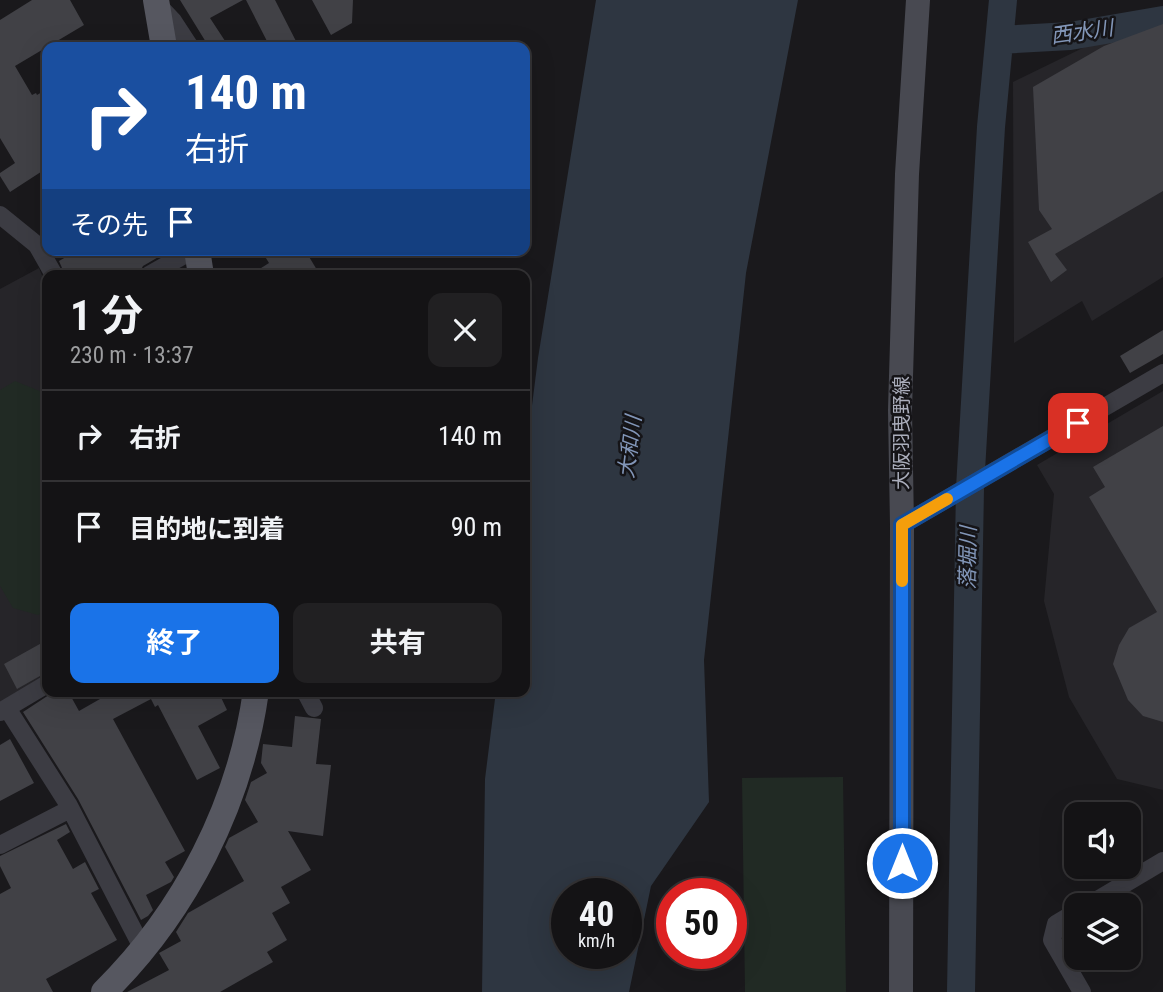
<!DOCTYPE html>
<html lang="ja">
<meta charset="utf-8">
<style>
body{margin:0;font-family:"Roboto Condensed","Noto Sans JP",sans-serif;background:#212022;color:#f1f3f6;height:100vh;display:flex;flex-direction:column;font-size:26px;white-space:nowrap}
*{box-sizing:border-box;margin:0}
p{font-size:23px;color:#9d9ea0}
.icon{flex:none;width:38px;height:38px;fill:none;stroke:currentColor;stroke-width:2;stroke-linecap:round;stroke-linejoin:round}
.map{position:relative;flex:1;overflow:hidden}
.details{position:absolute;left:42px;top:270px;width:488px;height:427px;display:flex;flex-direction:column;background:#141315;border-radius:14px;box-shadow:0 7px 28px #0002,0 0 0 2px #333234}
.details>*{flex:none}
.top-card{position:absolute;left:42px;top:42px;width:488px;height:214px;border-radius:14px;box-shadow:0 7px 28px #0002,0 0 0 2px #333234;background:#1a4fa0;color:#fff;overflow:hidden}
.controls{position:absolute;left:1064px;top:802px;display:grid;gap:14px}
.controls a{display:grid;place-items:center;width:77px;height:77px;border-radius:14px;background:#141315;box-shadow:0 7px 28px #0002,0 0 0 2px #333234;font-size:35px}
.speed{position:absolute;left:551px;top:878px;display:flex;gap:14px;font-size:35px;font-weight:700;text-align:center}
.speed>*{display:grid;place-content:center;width:91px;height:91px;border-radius:50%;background:#141315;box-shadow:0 7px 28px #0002,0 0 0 2px #333234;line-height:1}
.speed small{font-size:18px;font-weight:400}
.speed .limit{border:10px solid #d22;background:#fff;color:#111}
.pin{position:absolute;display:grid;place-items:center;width:60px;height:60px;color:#fff;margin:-30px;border-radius:14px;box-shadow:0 4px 10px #0006}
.me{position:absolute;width:77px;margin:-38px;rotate:0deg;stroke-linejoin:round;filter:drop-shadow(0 0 5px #0008)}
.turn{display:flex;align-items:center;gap:24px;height:147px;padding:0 28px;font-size:32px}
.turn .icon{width:91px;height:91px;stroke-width:2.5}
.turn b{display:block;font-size:49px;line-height:60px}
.then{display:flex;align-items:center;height:66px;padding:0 28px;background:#0003;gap:14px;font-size:26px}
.round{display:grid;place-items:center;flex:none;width:74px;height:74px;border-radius:14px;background:#212022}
.overview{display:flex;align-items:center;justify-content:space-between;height:119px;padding:0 28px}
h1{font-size:42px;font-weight:700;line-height:52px}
.action{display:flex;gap:14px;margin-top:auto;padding:14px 28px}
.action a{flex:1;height:80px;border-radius:14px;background:#1a73e8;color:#fff;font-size:28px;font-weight:700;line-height:80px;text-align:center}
.action a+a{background:#212022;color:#f1f3f6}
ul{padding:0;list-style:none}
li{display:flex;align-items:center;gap:21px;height:91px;padding:0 28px;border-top:2px solid #333234}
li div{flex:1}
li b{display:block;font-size:26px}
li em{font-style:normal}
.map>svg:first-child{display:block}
.built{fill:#262529}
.green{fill:#212a24}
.water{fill:#2e3641;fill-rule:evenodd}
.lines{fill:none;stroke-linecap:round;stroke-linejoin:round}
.river{stroke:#2e3641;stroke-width:28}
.building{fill:#414146}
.street{stroke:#3c3c43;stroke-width:18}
.secondary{stroke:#484951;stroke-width:24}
.primary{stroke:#565760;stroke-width:26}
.route-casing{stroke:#114b97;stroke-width:18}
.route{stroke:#1a73e8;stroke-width:12}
.slow{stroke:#f59e0b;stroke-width:12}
.labels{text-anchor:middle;stroke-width:5;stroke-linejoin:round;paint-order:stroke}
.street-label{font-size:19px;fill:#abaebc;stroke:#151417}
.water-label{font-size:21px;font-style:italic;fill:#8296b8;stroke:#151417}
</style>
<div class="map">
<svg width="1163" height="992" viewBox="0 0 1163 992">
<rect width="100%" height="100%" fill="#1a191c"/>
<!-- built -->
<path class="built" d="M1163,21V277L1092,321L1082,301L1014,343L1013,82L1095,42Z
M39,268L47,288V680L0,706V289Z
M1163,391V790L1117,779L1069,697L1044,601L1054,494L1037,465Z"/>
<!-- green -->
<path class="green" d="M15,381L47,394V610L38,615L13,608L0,586V390Z
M843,777L846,992H745L742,778Z"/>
<!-- water -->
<path class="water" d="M596,0H798L746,273L704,660L709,802L651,886L629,992H482L485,779L496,691H525V461L538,358ZM567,894H626V954H567Z"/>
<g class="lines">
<!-- river -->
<path class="river" d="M1000,40L1070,36L1163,20
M961,992L970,488L991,127L1003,0"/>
</g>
<!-- building -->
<path class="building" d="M32,0H70L84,25L15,66L32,95L36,93L37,95L47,89V168L10,192L0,176V173L15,163L0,138V20Z
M180,0H243L210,18L229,47H209Z
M246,0H275L299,47H270Z
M312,0H353L352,23L331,35Z
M1163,24V191L1055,254L1067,270L1051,282L1028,242L1052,229L1039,210L1033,87L1104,46Z
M78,250H166L167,252L143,266L138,275H65L59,261Z
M261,250H305L320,275H250L269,263Z
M1163,330V354L1130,373L1120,356Z
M1163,426V722L1143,716L1128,700L1113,664L1119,645L1129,628L1157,612L1089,497L1105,487L1093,467Z
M47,640V672L17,689L4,664Z
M55,691H59L62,697L69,693L79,711L114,691H218L227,710L198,726L220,768L197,780L158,705L155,707L151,699L113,719L185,851L165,862L174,877L171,882L146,895L153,910L148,916L141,920L78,799L23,712Z
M295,716L321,719L316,764L331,765L323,836L288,831L311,870L281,887L290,903L272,913L287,940L267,952L273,962L220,992H127L169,970L159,953L181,941L176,932L188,913L244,881L225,847L229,838L258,822L245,800L251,782L267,773L261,763L263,744L292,747Z
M10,739L34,783L0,801V745Z
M66,824L70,832L57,840L73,869L85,862L99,889L91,893L117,940L46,979L53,992H0V894L11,888L0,866V856Z"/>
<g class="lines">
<!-- street -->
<path class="street" d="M158,5L173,21L190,47
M0,215L37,245L54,275
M149,275L193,250
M902,525L1163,373
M305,691L314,708
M7,708L68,804L143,949
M0,712L47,684
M0,845L70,809
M1089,905L1163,861
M1076,912L1056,924L1052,940L1082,992"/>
<!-- secondary -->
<path class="secondary" d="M901,992L902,525L900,410L907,174L918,0"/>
<!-- primary -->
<path class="primary" d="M156,0L164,47
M197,250L201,275
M104,992C185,912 240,805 256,691"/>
</g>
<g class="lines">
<!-- route casing -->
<g class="route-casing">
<path id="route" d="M902,863V525L1078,423"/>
</g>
<!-- route -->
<use href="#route" class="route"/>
<!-- slow -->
<path class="slow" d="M902,581V525L947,499"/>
</g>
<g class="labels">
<!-- street labels -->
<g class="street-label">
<text transform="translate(901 433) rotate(-90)" y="7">大阪羽曳野線</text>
</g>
<!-- water labels -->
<g class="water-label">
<text transform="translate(1082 32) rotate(-8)" y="7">西水川</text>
<text transform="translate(630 447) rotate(-83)" y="7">大和川</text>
<text transform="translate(968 558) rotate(-89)" y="7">落堀川</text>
</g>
</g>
</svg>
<div class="controls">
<a><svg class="icon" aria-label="sound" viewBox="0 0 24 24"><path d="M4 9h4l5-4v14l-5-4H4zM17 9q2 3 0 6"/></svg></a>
<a><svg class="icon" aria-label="layers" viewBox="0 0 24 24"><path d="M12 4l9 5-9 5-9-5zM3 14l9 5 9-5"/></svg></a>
</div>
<div class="speed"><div>40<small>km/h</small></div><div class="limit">50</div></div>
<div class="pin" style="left:1078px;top:423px;background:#d93025"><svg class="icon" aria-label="arrive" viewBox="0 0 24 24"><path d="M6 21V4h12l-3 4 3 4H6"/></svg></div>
<svg class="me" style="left:902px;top:863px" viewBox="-20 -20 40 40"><circle r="17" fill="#1a73e8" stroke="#fff" stroke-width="3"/><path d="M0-11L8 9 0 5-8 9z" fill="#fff"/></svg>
<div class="top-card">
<div class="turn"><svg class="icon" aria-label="right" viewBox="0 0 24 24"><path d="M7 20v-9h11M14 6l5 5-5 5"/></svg><div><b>140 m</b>右折</div></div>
<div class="then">その先<svg class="icon" aria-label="arrive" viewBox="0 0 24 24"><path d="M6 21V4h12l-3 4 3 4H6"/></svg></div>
</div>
<section class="details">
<div class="overview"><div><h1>1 分</h1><p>230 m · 13:37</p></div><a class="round"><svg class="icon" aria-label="close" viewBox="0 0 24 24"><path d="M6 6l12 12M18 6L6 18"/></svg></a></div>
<ul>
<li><svg class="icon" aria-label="right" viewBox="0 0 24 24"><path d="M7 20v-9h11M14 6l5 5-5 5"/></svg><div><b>右折</b></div><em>140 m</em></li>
<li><svg class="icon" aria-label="arrive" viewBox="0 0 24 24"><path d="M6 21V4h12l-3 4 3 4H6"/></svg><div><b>目的地に到着</b></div><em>90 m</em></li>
</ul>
<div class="action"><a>終了</a><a>共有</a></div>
</section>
</div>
